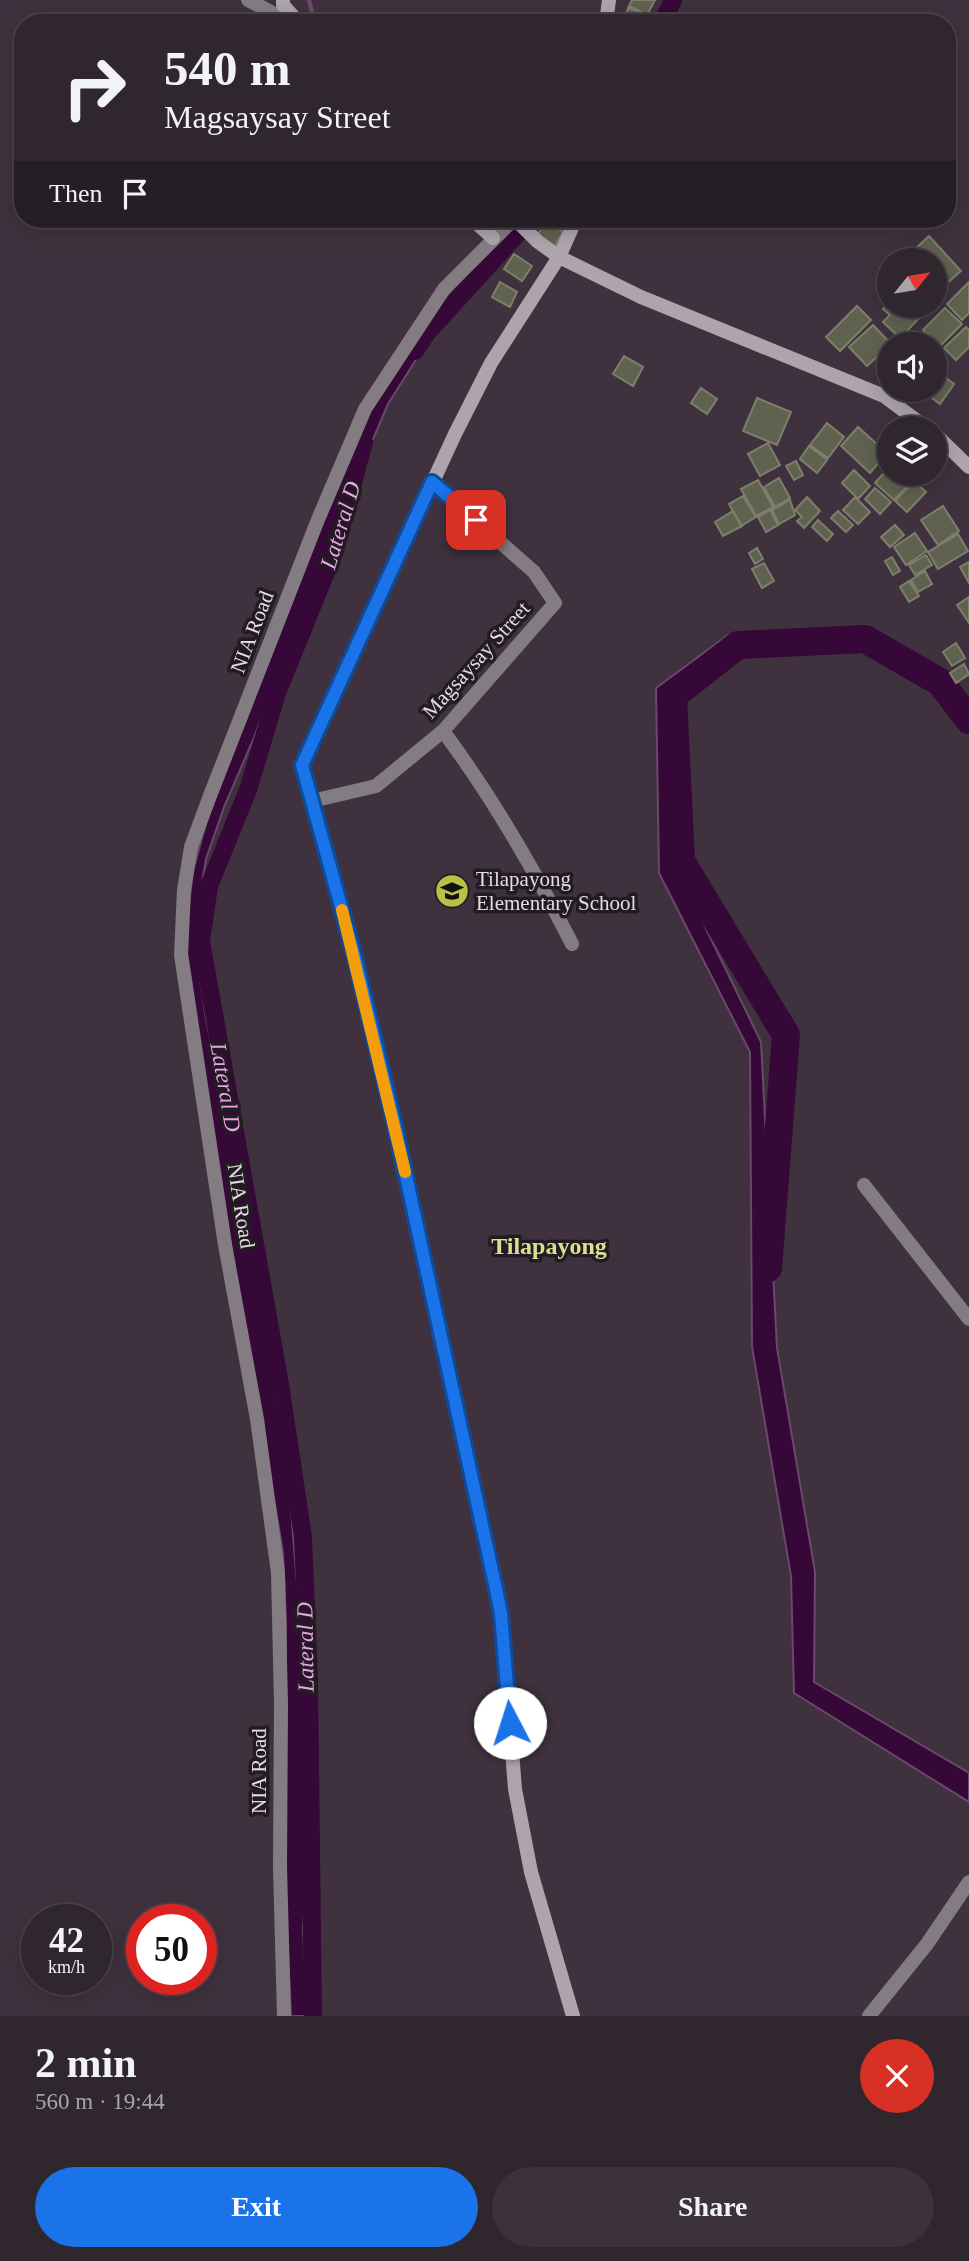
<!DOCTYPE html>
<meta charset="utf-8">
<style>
body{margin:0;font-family:"Times New Roman",serif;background:#3b323a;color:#f1f3f6;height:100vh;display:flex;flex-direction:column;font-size:26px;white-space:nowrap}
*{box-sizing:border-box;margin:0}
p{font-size:23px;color:#a7a5aa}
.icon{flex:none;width:38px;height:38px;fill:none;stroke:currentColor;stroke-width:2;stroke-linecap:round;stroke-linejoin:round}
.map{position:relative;height:2016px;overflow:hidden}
.panel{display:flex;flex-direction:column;background:#2f262e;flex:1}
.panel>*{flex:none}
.banner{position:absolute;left:14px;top:14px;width:942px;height:214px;border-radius:28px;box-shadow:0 4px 18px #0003,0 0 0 2px #4a434a;background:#2f262e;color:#f1f3f6;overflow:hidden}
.needle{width:46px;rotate:60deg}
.fabs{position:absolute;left:877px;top:248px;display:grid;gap:14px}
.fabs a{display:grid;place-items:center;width:70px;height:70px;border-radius:50%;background:#2f262e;box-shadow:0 4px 18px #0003,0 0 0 2px #4a434a;font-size:35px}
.speed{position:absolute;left:21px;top:1904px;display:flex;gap:14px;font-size:35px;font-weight:700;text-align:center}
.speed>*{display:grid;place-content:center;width:91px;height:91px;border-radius:50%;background:#2f262e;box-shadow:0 4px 18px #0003,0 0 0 2px #4a434a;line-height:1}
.speed small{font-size:18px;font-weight:400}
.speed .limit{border:10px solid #d22;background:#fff;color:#111}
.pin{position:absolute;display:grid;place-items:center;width:60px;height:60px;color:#fff;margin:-30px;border-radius:14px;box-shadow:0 4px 10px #0006}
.me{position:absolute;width:77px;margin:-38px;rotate:355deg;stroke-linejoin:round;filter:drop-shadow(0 0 5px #0008)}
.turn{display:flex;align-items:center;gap:24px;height:147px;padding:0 35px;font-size:32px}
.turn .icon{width:91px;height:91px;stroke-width:2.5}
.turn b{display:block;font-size:49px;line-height:60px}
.then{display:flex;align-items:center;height:66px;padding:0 35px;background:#0003;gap:14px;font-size:26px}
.round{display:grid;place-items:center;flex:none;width:74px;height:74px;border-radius:37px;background:#3b323a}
.headline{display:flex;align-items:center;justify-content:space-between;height:119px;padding:0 35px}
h1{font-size:42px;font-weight:800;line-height:52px}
.primary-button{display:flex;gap:14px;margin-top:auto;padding:14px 35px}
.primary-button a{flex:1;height:80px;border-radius:42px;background:#1a73e8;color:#fff;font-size:28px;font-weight:800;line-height:80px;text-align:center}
.primary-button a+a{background:#3b323a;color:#f1f3f6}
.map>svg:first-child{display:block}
.water{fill:#360837;stroke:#6a486b;stroke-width:2}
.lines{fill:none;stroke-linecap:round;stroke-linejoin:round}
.stream{stroke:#6a486b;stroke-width:4.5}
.canal{stroke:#360837;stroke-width:18}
.river{stroke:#360837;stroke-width:28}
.building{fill:#606250;stroke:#7d7f6c;stroke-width:2}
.street{stroke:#837d83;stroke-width:14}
.secondary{stroke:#aea4ae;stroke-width:14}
.route-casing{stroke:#114b97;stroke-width:18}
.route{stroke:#1a73e8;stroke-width:12}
.slow{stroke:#f59e0b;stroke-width:12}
.labels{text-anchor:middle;stroke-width:7;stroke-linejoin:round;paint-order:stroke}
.street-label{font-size:21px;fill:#e4dce3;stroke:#221c22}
.poi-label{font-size:21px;fill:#e4dce3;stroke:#221c22;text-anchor:start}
.water-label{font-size:23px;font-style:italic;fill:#eaa2ea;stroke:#221c22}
.quarter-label{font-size:24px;font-weight:bold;fill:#dae092;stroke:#221c22}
</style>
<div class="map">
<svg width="969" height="2016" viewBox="0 0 969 2016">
<rect width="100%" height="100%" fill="#3f323e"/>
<!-- water -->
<path class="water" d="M424,329L431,336L388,404L374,437L351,476L336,527L303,614L283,660L253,740L224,807L206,859L201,889L197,960L206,1019L236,1159L244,1220L268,1353L275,1403L287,1461L302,1645L305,1897L303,1929L308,2016H291L286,1910V1621L283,1552L231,1244L185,939L193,871L207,820L346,463L370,411Z
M728,635L738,645L673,696L675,865L761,1042L777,1348L815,1572L814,1682L969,1773V1802L794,1693L791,1576L752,1347L750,1052L659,873L656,688Z"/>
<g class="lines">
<!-- stream -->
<path class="stream" d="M309,0L314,20L317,23
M490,219L493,222"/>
<!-- canal -->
<path class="canal" d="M662,23L673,0
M415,351L426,334L518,233
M313,2016L309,1681L303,1537L280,1384L201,941L209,886L248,790L277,693L335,550L364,442"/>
<!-- river -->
<path class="river" d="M768,1268L786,1035L681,861L673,696L738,645L865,639L940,682L969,720"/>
</g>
<!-- building -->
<path class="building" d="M632,0H655L647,15L629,6Z
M628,8L638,11L634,23H624Z
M545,222L563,232L554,247L537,236Z
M929,236L961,271L934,295V261H902Z
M514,254L532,266L522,281L504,269Z
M500,282L517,292L510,307L492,297Z
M969,282V313L962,320L947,304Z
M889,303V306H923L927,310L900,338L883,322L890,315L883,309Z
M857,306L871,320L840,351L826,337Z
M945,308L962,324L940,346L923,330Z
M873,325L891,344L867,366L849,347Z
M966,327L969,330V347L956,360L944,348Z
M884,354L887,357L889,354V373L878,363Z
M624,356L643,367L633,386L613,374Z
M940,373L954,384L940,404L925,393L927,390H934V379Z
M701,388L717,399L707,414L691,403Z
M757,398L791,412L777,445L743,431Z
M827,423L844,437L828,458L810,445Z
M858,427L887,453L870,473L841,446Z
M768,443L780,465L760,476L748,454Z
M809,446L827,460L817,473L800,459Z
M796,461L803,475L794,480L786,466Z
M889,467V474H906L912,481L894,500L875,483Z
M854,470L870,486L858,499L842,483Z
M779,478L790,498L775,507L764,487Z
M758,480L773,507L756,516L741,489Z
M914,481L926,492L907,512L895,501Z
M875,488L891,502L880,514L865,499Z
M743,496L756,517L741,526L729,504Z
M807,497L820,511L804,528L797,521L802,517L795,510Z
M855,497L870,512L858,524L843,510Z
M790,500L795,515L779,524L772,510Z
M943,506L959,531L938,545L921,520Z
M770,510L778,525L766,532L758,517Z
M733,511L742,526L723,536L715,522Z
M838,511L853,525L846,532L831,518Z
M818,520L833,534L827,541L812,527Z
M895,525L904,535L890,547L881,537Z
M915,533L927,551L906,565L894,547Z
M958,534L968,551L938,569L928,552Z
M757,548L763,559L755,564L749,553Z
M926,555L932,565L915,575L909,565Z
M892,557L900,571L893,575L885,561Z
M969,562V583L960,567Z
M764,563L774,581L762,588L752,569Z
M925,571L932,584L918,592L911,580Z
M909,581L919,596L909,602L900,587Z
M969,597V623L957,605Z
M956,643L965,658L952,666L943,652Z
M964,664L969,674L956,683L950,673Z"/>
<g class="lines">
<!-- street -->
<path class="street" d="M248,0L292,23
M443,731C493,798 534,869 572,944
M312,801L376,786L443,731L555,603L534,572L432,482
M864,1185L969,1319
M284,2016L280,1867L281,1703L278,1573L257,1419L225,1245L181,955L184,890L191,847L211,793L317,522L365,409L444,289L514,219
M869,2016L927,1944L969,1882"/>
<!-- secondary -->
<path class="secondary" d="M283,0V5L299,23
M606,23L609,0
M472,219L493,238
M515,219L537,241L559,257L641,297L884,396L928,429
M934,433L969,467
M573,2016L531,1872L515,1789L501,1614L394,1121L356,961L302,765L455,434L491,363L559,257L576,219"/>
</g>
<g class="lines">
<!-- route casing -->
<g class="route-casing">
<path id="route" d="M476,520L432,482L302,765L356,961L394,1121L496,1589L501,1614L510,1723"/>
</g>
<!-- route -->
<use href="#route" class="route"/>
<!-- slow -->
<path class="slow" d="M342,910L405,1172"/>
</g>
<!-- icons -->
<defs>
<g id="school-disc" transform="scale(1.75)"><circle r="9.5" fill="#bac045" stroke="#221c22"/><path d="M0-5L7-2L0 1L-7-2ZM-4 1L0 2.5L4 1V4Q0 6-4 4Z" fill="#111"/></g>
</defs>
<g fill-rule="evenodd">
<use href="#school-disc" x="452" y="891"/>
</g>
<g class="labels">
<!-- street labels -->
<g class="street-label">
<text transform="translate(252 632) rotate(-69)" y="7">NIA Road</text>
<text transform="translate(476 660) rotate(-48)" y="7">Magsaysay Street</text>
<text transform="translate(241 1206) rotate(81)" y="7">NIA Road</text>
<text transform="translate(259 1771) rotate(-90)" y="7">NIA Road</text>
</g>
<!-- poi labels -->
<g class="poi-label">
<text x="476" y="886">Tilapayong<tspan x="476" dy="24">Elementary School</tspan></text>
</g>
<!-- water labels -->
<g class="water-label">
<text transform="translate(340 525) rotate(-73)" y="8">Lateral D</text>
<text transform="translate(226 1087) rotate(80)" y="8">Lateral D</text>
<text transform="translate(305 1647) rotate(-91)" y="8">Lateral D</text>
</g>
<!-- quarter labels -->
<g class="quarter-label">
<text x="549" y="1254">Tilapayong</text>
</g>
</g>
</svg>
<div class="fabs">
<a><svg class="needle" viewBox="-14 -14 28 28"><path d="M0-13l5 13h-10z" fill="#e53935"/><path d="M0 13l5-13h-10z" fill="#a7a5aa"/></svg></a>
<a><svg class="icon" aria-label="sound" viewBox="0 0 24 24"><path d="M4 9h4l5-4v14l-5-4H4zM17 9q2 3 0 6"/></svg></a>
<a><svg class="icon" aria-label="layers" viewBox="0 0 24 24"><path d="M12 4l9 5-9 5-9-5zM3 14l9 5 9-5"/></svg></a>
</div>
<div class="speed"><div>42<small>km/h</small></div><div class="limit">50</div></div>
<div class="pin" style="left:476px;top:520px;background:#d93025"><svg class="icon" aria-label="arrive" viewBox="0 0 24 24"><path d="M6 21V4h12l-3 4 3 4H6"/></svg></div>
<svg class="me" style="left:510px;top:1723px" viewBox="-20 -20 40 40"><circle r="19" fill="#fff"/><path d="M0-13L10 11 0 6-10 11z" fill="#1a73e8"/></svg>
<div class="banner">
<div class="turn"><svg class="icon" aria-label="right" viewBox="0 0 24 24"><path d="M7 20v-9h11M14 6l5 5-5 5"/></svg><div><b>540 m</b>Magsaysay Street</div></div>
<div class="then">Then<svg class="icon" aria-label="arrive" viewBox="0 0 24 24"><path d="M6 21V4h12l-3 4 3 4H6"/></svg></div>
</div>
</div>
<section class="panel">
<div class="headline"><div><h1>2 min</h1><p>560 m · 19:44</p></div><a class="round" style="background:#d93025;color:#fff"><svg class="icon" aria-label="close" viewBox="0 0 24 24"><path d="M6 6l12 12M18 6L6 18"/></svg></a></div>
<div class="primary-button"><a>Exit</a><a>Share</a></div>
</section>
